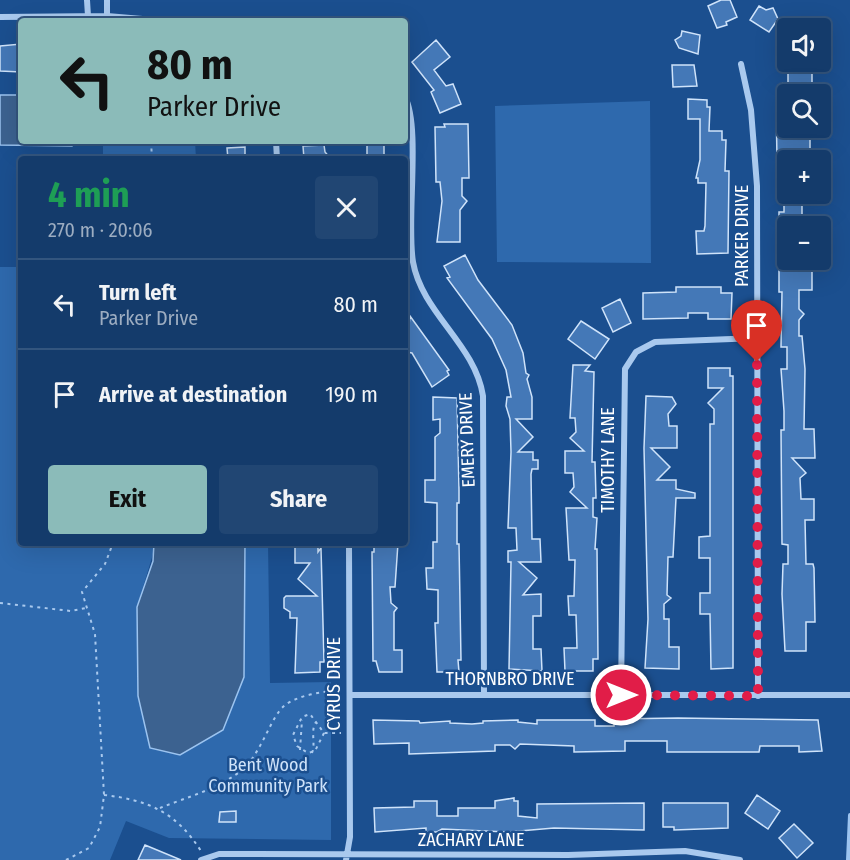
<!DOCTYPE html>
<meta charset="utf-8">
<style>
body{margin:0;font-family:"Fira Sans Condensed",sans-serif;background:#214673;color:#f1f3f6;height:100vh;display:flex;flex-direction:column;font-size:22px;white-space:nowrap}
*{box-sizing:border-box;margin:0}
p{font-size:20px;color:#9dadc1}
.icon{flex:none;width:33px;height:33px;fill:none;stroke:currentColor;stroke-width:2;stroke-linecap:round;stroke-linejoin:round}
.map{position:relative;flex:1;overflow:hidden}
.side{position:absolute;left:18px;top:156px;width:390px;height:390px;display:flex;flex-direction:column;background:#143b6b;border-radius:6px;box-shadow:0 6px 24px #0002,0 0 0 2px #33557e}
.side>*{flex:none}
.hud{position:absolute;left:18px;top:18px;width:390px;height:126px;border-radius:6px;box-shadow:0 6px 24px #0002,0 0 0 2px #33557e;background:#8bbbb9;color:#111;overflow:hidden}
.fabs{position:absolute;left:777px;top:18px;display:grid;gap:12px}
.fabs a{display:grid;place-items:center;width:54px;height:54px;border-radius:6px;background:#143b6b;box-shadow:0 6px 24px #0002,0 0 0 2px #33557e;font-size:30px}
.pin{position:absolute;display:grid;place-items:center;width:51px;height:51px;color:#fff;margin:-62px -26px;border-radius:50% 50% 50% 0;rotate:-45deg;box-shadow:0 0 6px #0007}
.pin .icon{rotate:45deg}
.me{position:absolute;width:66px;margin:-33px;rotate:90deg;stroke-linejoin:round;filter:drop-shadow(0 0 4px #0008)}
.turn{display:flex;align-items:center;gap:21px;height:126px;padding:0 30px;font-size:27px}
.turn .icon{width:78px;height:78px;stroke-width:2.5}
.turn b{display:block;font-size:42px;line-height:51px}
.round{display:grid;place-items:center;flex:none;width:63px;height:63px;border-radius:6px;background:#214673}
.summary{display:flex;align-items:center;justify-content:space-between;height:102px;padding:0 30px}
h1{font-size:36px;font-weight:700;line-height:45px;color:#1e9e55}
.primary-button{display:flex;gap:12px;margin-top:auto;padding:12px 30px}
.primary-button a{flex:1;height:69px;border-radius:6px;background:#8bbbb9;color:#111;font-size:24px;font-weight:700;line-height:69px;text-align:center}
.primary-button a+a{background:#214673;color:#f1f3f6}
ul{padding:0;list-style:none}
li{display:flex;align-items:center;gap:18px;height:90px;padding:0 30px;border-top:2px solid #33557e}
li div{flex:1}
li b{display:block;font-size:22px}
li em{font-style:normal}
.map>svg:first-child{display:block}
.green{fill:#2e69ad}
.water{fill:#3c6290;stroke:#9cc4f0;stroke-width:1.5}
.lines{fill:none;stroke-linecap:round;stroke-linejoin:round}
.stream{stroke:#9cc4f0;stroke-width:4}
.building{fill:#4478b7;stroke:#cfe3fa;stroke-width:1.5}
.path{stroke:#a9c9ee;stroke-width:2;stroke-dasharray:3 4.5;stroke-linecap:butt}
.street{stroke:#a9c9ee;stroke-width:6}
.route{stroke:#e11d48;stroke-width:10;stroke-dasharray:0 18}
.labels{text-anchor:middle;stroke-width:5;stroke-linejoin:round;paint-order:stroke}
.street-label{font-size:18px;fill:#fff;stroke:#1b4f8f}
.park-label{font-size:18px;fill:#cfe3fa;stroke:#1b4f8f}
</style>
<div class="map">
<svg width="850" height="860" viewBox="0 0 850 860">
<rect width="100%" height="100%" fill="#1b4f8f"/>
<!-- green -->
<path class="green" d="M650,101L651,263L497,262L495,106Z
M103,141H195L196,159H103Z
M0,267H21V543H154L153,554L137,607L244,677L245,543H268L270,683L331,682V840L169,838L126,821L110,860H0Z"/>
<!-- water -->
<path class="water" d="M0,95H21V141H77L72,146L0,145Z
M154,543H245L244,677L223,730L180,755L150,748L138,696L137,607L153,561Z"/>
<g class="lines">
<!-- stream -->
<path class="stream" d="M848,860L850,815"/>
</g>
<!-- building -->
<path class="building" d="M721,0H730L737,17L726,22L727,25L717,28L708,6Z
M759,6L766,10L773,8L778,19L769,32L750,20Z
M682,31L700,35L698,54L679,48L675,40L681,36Z
M436,40L450,57L434,70L446,86L453,84L461,104L440,113L431,92L434,90L412,62Z
M21,44V72L0,71V46Z
M672,65H694L697,86L673,87Z
M788,72H812V94H783V83H788Z
M688,99L707,100V107H710L709,131H722V140H726L725,171H729L728,253L697,254L696,231H704L705,226L706,183H698V178H696L700,160V119H688Z
M776,102H788V136H810V159H777Z
M444,124H468L469,178H462V196L467,201L460,210V242H437L442,201L440,182H436L435,127H445Z
M367,144H384V159H367Z
M324,145L325,152L331,159H304L303,146Z
M245,147V159H228L227,148Z
M784,205H802V223H779V212H784Z
M465,255L478,280L512,325L523,353L526,373L529,375L527,379L532,397V419H516L533,437L518,452H533V460H538V469H532L531,474L532,539H540L541,562H519L537,578L523,595L541,594V616H533V649H541L542,671L509,669L511,562H508V551L517,550L516,528H508L511,452L510,419L506,406L507,397H511L506,370L492,339L447,278L450,277L444,266Z
M812,268V290H799V309L804,314L799,320V336H802L805,369L804,429H814L815,458H792L806,473L800,478L801,499H814V520H805L806,564H813L814,568L815,622H806V651H785L782,594L783,564H788V545L782,544L781,430H784V411L781,369H787V347H781L782,292H779V271L780,269Z
M676,287H721V293H732L731,319H708V313H688V318L643,319V293L676,292Z
M620,299L631,323L613,332L602,308Z
M410,316L449,370L447,371L449,375L432,387L412,353L406,352Z
M581,321L609,339L595,359L568,339Z
M573,365H590L585,371L594,372L592,462H595L596,498H593V517L597,518L595,549H597L598,659H593V671H565L564,648H577L576,615H569L568,596H574L575,560H569L566,508H587L570,492L574,487L573,473H565V451H584L570,438L576,432L575,418H570Z
M708,368H730V376H733V668L711,669L710,614H700V593H710V558H699V537L710,536V424H714V409L708,403L723,388H708Z
M646,396L672,397L676,404L668,414L669,426H677V448H651L670,467L657,480H676V489L695,493V498H676L673,557H668L667,595L671,598L664,604V619H669V647H679V669L645,668L648,619L644,448Z
M433,397L457,398L459,490V503H457V544H459L461,660H458L459,672H437L435,623H438V590L427,589L426,568H433V542H437V503L425,502V480H435V437L440,433V419L433,420Z
M295,543H318V552L321,548L324,662H320V672L295,673L297,618H290V612L284,608V598L286,596H317L298,579L310,563H295Z
M374,543H398L395,587H390L391,603L397,608L394,612V650H402V672H379L376,661H373L372,552H374Z
M678,718L818,720L822,751L799,752V746H760L759,752H667V741H625V751L574,752V746L520,744L515,749L510,745H495V751L409,754V743L374,744L373,720L419,721L420,723L450,721V723L472,724L483,723V721L518,720V722L537,724V720H595V726H614V719Z
M757,795L780,811L768,829L745,813Z
M514,798V801H518V816L537,818V804L644,803V830L554,828L507,832L442,829L437,832H426V828L375,832L374,808L414,807V801H437V816H458V808H495V801Z
M663,803H728V828L674,830V827H663Z
M236,811V822H219L220,812Z
M794,824L813,843L797,858L779,838Z
M145,845L181,860H138Z"/>
<g class="lines">
<!-- path -->
<path class="path" d="M151,141L152,159
M0,603L71,611L86,608
M324,733L315,751L308,753L297,746L293,735L302,717L310,714L324,733H341
M300,750L302,720
M312,753C316,743 310,731 316,722
M104,795C148,800 176,812 201,851
M160,808C187,797 222,788 244,768C262,751 271,717 284,706C297,695 325,691 342,690
M66,860L89,848L100,827L104,795L95,634L82,592L105,564L113,543"/>
<!-- street -->
<path class="street" d="M87,0L88,16
M107,0V16
M0,17L107,16L166,21
M741,64L751,110L757,186L758,696
M405,97C421,128 406,221 413,262C422,313 475,344 483,396L484,694
M276,141L277,159
M350,695H850
M621,695L625,369L636,352L655,342L757,338
M201,860L219,854L568,855L685,851L740,860
M346,860L350,837L349,543"/>
</g>
<g class="lines">
<!-- route -->
<path class="route" d="M621,695L758,696L757,362"/>
</g>
<g class="labels">
<!-- street labels -->
<g class="street-label">
<text transform="translate(742 236) rotate(-90)" y="6">PARKER DRIVE</text>
<text transform="translate(467 440) rotate(-92)" y="6">EMERY DRIVE</text>
<text transform="translate(608 460) rotate(-90)" y="6">TIMOTHY LANE</text>
<text x="510" y="685">THORNBRO DRIVE</text>
<text transform="translate(334 684) rotate(-90)" y="6">CYRUS DRIVE</text>
<text x="471" y="846">ZACHARY LANE</text>
</g>
<!-- park labels -->
<g class="park-label">
<text x="268" y="771">Bent Wood<tspan x="268" dy="21">Community Park</tspan></text>
</g>
</g>
</svg>
<div class="fabs">
<a><svg class="icon" aria-label="sound" viewBox="0 0 24 24"><path d="M4 9h4l5-4v14l-5-4H4zM17 9q2 3 0 6"/></svg></a>
<a><svg class="icon" aria-label="search" viewBox="0 0 24 24"><circle cx="10" cy="10" r="6"/><path d="M15 15l6 6"/></svg></a>
<a>+</a>
<a>−</a>
</div>
<div class="pin" style="left:757px;top:362px;background:#d93025"><svg class="icon" aria-label="arrive" viewBox="0 0 24 24"><path d="M6 21V4h12l-3 4 3 4H6"/></svg></div>
<svg class="me" style="left:621px;top:695px" viewBox="-20 -20 40 40"><circle r="17" fill="#e11d48" stroke="#fff" stroke-width="3"/><path d="M0-11L8 9 0 5-8 9z" fill="#fff"/></svg>
<div class="hud">
<div class="turn"><svg class="icon" aria-label="left" viewBox="0 0 24 24"><path d="M17 20v-9H6M10 6l-5 5 5 5"/></svg><div><b>80 m</b>Parker Drive</div></div>
</div>
<section class="side">
<div class="summary"><div><h1>4 min</h1><p>270 m · 20:06</p></div><a class="round"><svg class="icon" aria-label="close" viewBox="0 0 24 24"><path d="M6 6l12 12M18 6L6 18"/></svg></a></div>
<ul>
<li><svg class="icon" aria-label="left" viewBox="0 0 24 24"><path d="M17 20v-9H6M10 6l-5 5 5 5"/></svg><div><b>Turn left</b><p>Parker Drive</p></div><em>80 m</em></li>
<li><svg class="icon" aria-label="arrive" viewBox="0 0 24 24"><path d="M6 21V4h12l-3 4 3 4H6"/></svg><div><b>Arrive at destination</b></div><em>190 m</em></li>
</ul>
<div class="primary-button"><a>Exit</a><a>Share</a></div>
</section>
</div>
